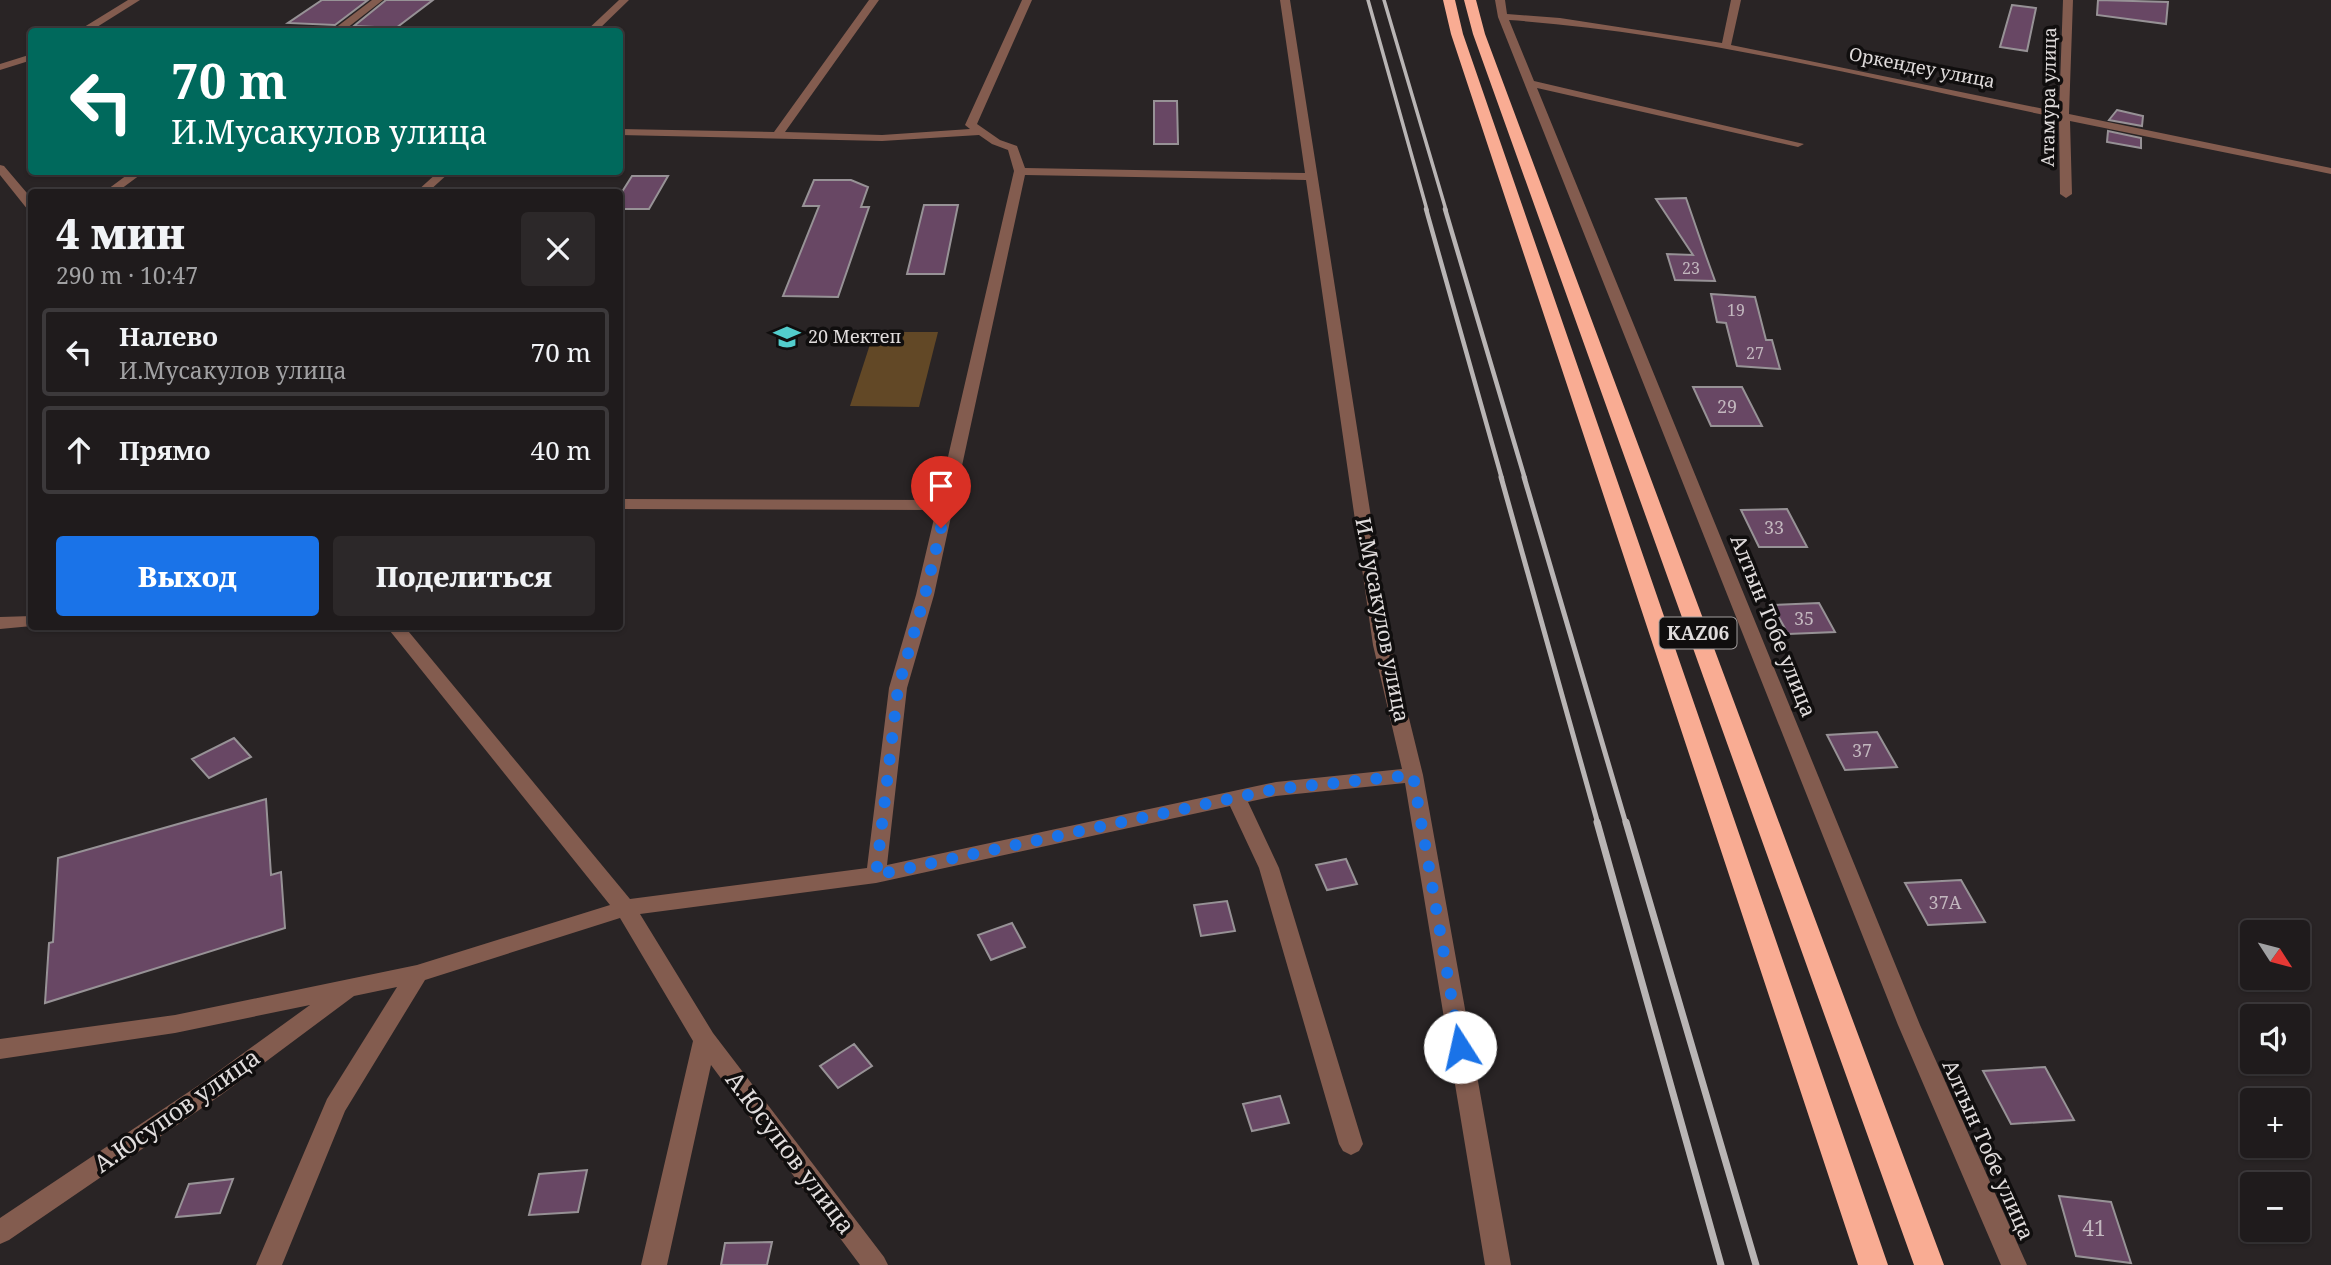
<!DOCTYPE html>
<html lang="ru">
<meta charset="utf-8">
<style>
body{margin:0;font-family:"Noto Serif",serif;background:#2c2829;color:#f1f3f6;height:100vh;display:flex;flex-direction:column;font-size:26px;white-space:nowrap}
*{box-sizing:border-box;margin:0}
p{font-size:23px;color:#a1a1a3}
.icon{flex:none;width:38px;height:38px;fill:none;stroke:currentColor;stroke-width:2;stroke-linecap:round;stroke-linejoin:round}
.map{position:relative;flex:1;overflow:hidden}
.side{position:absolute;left:28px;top:189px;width:595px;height:441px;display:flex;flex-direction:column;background:#1f1b1c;border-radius:7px;box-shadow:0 2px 5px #0004,0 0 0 2px #3c393b}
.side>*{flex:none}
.guide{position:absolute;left:28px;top:28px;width:595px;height:147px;border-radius:7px;box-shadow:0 2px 5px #0004,0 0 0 2px #3c393b;background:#00695c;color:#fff;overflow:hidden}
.needle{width:46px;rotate:126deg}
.buttons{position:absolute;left:2240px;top:920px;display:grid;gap:14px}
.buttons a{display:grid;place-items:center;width:70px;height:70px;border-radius:7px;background:#1f1b1c;box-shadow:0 2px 5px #0004,0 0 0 2px #3c393b;font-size:35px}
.pin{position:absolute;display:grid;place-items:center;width:60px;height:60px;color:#fff;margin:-72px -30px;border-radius:50% 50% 50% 0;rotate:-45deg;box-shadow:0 0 7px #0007}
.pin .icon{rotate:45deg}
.me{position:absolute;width:77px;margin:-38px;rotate:350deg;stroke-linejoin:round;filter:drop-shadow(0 0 5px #0008)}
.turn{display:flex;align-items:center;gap:24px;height:147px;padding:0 28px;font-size:32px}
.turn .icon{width:91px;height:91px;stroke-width:2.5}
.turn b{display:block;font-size:49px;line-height:60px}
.round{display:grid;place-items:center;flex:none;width:74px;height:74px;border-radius:7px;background:#2c2829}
.overview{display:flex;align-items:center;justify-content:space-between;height:119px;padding:0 28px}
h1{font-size:42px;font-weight:800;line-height:52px}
.primary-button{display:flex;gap:14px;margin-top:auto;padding:14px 28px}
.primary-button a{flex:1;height:80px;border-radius:7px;background:#1a73e8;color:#fff;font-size:28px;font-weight:800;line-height:80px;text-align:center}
.primary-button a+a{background:#2c2829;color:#f1f3f6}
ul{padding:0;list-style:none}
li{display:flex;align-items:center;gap:21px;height:88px;margin:0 14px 10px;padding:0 14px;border:4px solid #3c393b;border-radius:7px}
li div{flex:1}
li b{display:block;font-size:26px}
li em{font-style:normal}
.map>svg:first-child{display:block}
.green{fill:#624826}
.building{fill:#684764;stroke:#979296;stroke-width:2}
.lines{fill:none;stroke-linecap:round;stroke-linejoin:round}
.minor{fill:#835c4f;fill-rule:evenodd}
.highway{fill:#f9ac93;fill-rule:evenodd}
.rail-far3{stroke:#b9b5b5;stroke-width:3.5}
.rail-far2{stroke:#b9b5b5;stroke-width:4.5}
.rail-far1{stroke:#b9b5b5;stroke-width:5}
.rail{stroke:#b9b5b5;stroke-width:7}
.route{stroke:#1a73e8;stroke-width:12;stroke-dasharray:0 21.6}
.labels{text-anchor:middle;stroke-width:7;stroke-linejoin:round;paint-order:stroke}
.far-number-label{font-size:16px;fill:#c2b7be}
.far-street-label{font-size:18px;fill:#e0dcdc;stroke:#100e0e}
.far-poi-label{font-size:18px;fill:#e0dcdc;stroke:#100e0e;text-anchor:start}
.number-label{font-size:18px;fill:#c2b7be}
.shield{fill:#100e0e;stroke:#a29e9e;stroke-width:2}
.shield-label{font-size:19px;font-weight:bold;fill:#e0dcdc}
.street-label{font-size:21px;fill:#e0dcdc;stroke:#100e0e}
.near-number-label{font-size:21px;fill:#c2b7be}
.near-street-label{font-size:24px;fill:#e0dcdc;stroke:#100e0e}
</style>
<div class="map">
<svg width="2331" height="1265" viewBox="0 0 2331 1265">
<rect width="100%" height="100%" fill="#292425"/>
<!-- green -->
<path class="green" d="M874,332H938L919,407L850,406Z"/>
<!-- building -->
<path class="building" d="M322,0H368L335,25L288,23Z
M386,0H433L396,28L354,26Z
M2098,0L2168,2L2166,24L2097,15Z
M2012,5L2036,8L2027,51L2000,47Z
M1154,101H1177L1178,144H1154Z
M2117,110L2143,116L2142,126L2109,120Z
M2108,131L2141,138V148L2107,142Z
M632,176H668L649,209H620V195Z
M814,180H851L868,187L861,207H869L838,297L783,296L819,206H803Z
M1686,198L1706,256L1715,281L1675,280L1667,254L1693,255L1656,199Z
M924,205H958L944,274H907Z
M1711,294L1755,297L1766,340H1772L1780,369L1737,366L1726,323L1717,322Z
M1693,387H1742L1762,426H1711Z
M1787,509L1807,547H1759L1741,510Z
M1819,603L1835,632L1788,634L1772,605Z
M1877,732L1897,767L1845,770L1827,735Z
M234,738L251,757L209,778L192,759Z
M266,799L271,875L281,872L285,928L45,1003L49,943L53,942L58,858Z
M1346,859L1357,884L1327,890L1316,865Z
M1961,880L1985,922L1928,925L1905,883Z
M1227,901L1235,931L1201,936L1194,905Z
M1012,923L1025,947L991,960L978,935Z
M854,1044L872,1066L838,1088L820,1066Z
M2045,1067L2074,1120L2011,1124L1983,1071Z
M1280,1096L1289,1123L1252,1131L1243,1104Z
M587,1170L578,1212L529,1215L539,1174Z
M233,1179L220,1213L176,1217L189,1184Z
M2059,1196L2111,1202L2131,1263L2076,1256Z
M772,1242L767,1265H721L725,1243Z"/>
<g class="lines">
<!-- minor -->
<path class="minor" d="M128,0H140L89,32H76Z
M372,0H383L342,32H330Z
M619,0H629L596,32H585Z
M869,0H879L785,132L882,135L970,129L965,125L1022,0H1032L977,124L1000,140L1017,146L1025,168L1305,173L1280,0H1290L1391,645L1423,775L1511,1265H1485L1405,783L1276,796L1248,802L1279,868L1363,1144L1359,1151L1351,1155L1343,1151L1339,1144L1259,868L1230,806L876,883L640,914L713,1033L884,1257L888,1265H860L711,1065L667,1265H641L693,1041L620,918L425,980L345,1111L282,1265H256L327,1099L397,987L354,996L221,1095L9,1240L0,1244V1218L205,1081L310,1005L175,1033L0,1059V1039L175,1015L417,965L610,905L386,626H404L630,899L867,868L889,688L916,595L936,510L620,509V499L938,500L1014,171L1008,150L992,144L979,135L882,141L620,135V129L774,132ZM1025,175L1306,180L1373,645L1402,769L1276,782L887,865L907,688L934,595Z
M1495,0H1505L1507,14L1560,18L1722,43L1731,0H1741L1731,45L2059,112L2063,0H2073L2069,114L2331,168V174L2070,121L2072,194L2066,198L2060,194L2059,118C1877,81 1694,33 1509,20L1534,81L1804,144L1798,147L1537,88L1920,1025L2027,1265H2001L1898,1025L1498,17Z
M32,54V60L0,70V64Z
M0,165L4,166L32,199V210H28L0,175Z
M131,172H144L117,192H104Z
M438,172H450L428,192H416Z
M32,616V626L0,629V617Z"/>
<!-- highway -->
<path class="highway" d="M1443,0H1455L1463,34L1888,1265H1858L1451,34Z
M1464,0H1476L1485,34L1944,1265H1914L1473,34Z"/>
<!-- rail-far3 -->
<path class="rail-far3" d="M1368,0L1427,210
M1384,0L1446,210"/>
<!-- rail-far2 -->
<path class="rail-far2" d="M1426,209L1502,479
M1445,209L1525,479"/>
<!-- rail-far1 -->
<path class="rail-far1" d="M1501,477L1598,824
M1524,477L1626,824"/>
<!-- rail -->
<path class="rail" d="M1597,822L1721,1265
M1626,822L1756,1265"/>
</g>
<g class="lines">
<!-- route -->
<path class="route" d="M941,528L925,595L898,688L876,875L1276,789L1413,775L1460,1047"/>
</g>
<!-- icons -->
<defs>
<g id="school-bare" transform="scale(2.1)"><path d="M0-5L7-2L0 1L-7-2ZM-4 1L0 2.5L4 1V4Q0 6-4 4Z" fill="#52cdcc" stroke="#100e0e" stroke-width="2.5" paint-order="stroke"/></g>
</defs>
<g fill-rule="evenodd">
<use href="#school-bare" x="787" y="337"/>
</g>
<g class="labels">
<!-- far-number labels -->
<g class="far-number-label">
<text x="1691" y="274">23</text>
<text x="1736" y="316">19</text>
<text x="1755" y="359">27</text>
</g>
<!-- far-street labels -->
<g class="far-street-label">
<text transform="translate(1922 68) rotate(11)" y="6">Оркендеу улица</text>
<text transform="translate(2049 97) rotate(-89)" y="6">Атамура улица</text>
</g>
<!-- far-poi labels -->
<g class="far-poi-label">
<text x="808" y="343">20 Мектеп</text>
</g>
<!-- number labels -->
<g class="number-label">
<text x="1727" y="413">29</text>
<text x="1774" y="534">33</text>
<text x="1804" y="625">35</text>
<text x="1862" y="757">37</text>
<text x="1945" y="909">37А</text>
</g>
<!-- shield labels -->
<rect class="shield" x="1659.5" y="617.5" width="77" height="31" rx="5"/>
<g class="shield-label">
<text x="1698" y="640">KАZ06</text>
</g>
<!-- street labels -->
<g class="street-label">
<text transform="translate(1382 620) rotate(79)" y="7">И.Мусакулов улица</text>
<text transform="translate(1773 626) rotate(68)" y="7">Алтын Тобе улица</text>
<text transform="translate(1988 1150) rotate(66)" y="7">Алтын Тобе улица</text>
</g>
<!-- near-number labels -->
<g class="near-number-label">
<text x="2094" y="1236">41</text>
</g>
<!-- near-street labels -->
<g class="near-street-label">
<text transform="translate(177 1111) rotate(-35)" y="8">А.Юсупов улица</text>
<text transform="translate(790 1153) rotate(53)" y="8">А.Юсупов улица</text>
</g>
</g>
</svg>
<div class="buttons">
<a><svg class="needle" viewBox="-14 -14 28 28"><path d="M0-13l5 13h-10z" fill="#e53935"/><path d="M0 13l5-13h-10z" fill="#a1a1a3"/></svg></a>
<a><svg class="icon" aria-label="sound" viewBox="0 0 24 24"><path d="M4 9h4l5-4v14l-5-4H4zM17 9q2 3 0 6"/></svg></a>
<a>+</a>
<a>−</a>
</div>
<div class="pin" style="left:941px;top:528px;background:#d93025"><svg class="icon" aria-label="arrive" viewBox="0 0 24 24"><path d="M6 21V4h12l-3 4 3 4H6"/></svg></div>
<svg class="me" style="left:1460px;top:1047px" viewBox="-20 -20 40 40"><circle r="19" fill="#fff"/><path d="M0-13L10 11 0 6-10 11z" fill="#1a73e8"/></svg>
<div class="guide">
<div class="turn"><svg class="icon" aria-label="left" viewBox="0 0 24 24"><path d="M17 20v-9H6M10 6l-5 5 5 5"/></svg><div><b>70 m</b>И.Мусакулов улица</div></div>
</div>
<section class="side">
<div class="overview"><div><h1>4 мин</h1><p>290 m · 10:47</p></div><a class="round"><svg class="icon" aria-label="close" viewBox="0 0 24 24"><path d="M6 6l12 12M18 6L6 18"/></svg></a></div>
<ul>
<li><svg class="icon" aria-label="left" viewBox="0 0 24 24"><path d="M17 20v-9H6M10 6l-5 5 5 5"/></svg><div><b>Налево</b><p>И.Мусакулов улица</p></div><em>70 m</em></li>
<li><svg class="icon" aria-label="ahead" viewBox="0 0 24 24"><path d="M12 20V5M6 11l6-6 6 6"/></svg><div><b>Прямо</b></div><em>40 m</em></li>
</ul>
<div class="primary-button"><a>Выход</a><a>Поделиться</a></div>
</section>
</div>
